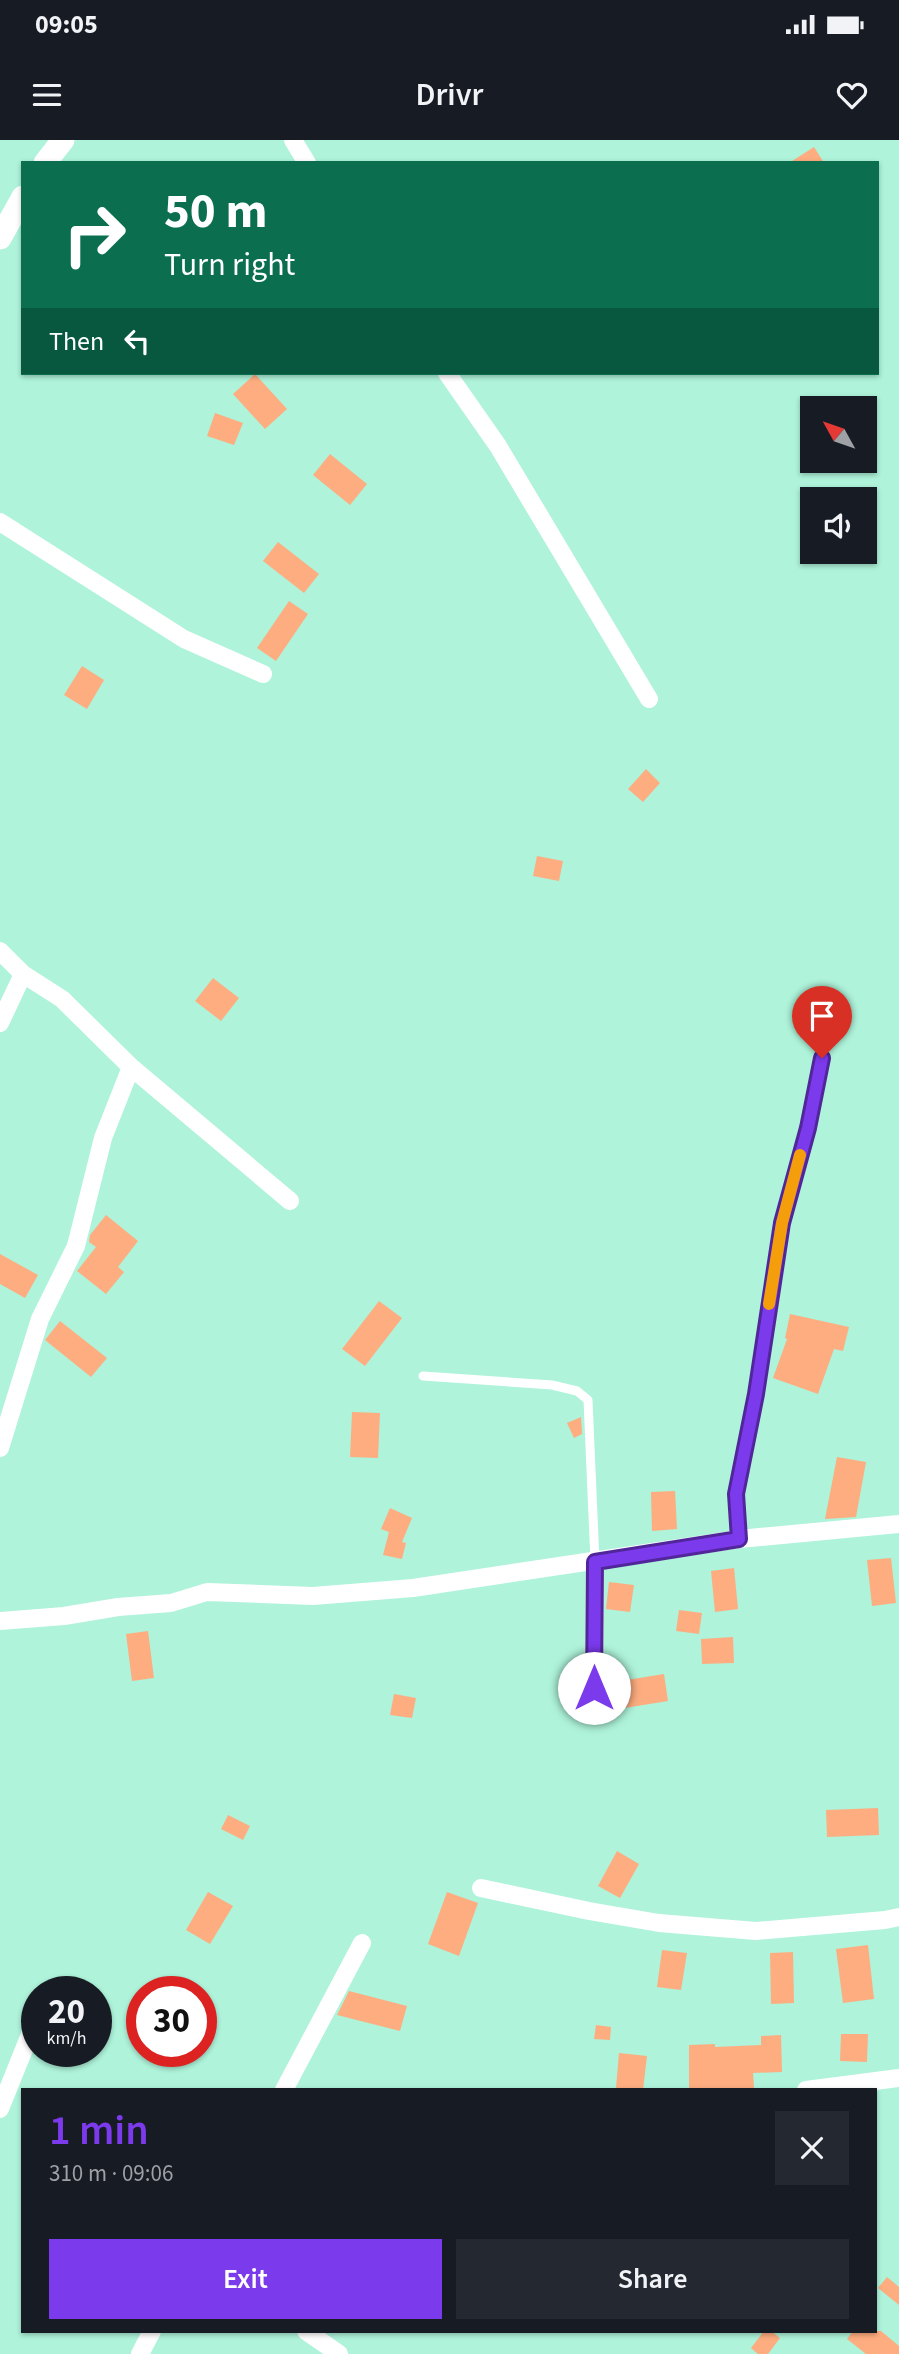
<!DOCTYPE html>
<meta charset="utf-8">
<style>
body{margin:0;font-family:"Source Sans 3",sans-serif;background:#242831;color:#f1f3f6;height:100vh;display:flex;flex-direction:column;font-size:26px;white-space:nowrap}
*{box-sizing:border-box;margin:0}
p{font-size:23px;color:#9ea1a6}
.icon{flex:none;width:38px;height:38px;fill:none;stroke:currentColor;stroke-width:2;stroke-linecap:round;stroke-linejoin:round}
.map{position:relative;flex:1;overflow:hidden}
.drawer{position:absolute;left:21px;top:1948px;width:856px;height:245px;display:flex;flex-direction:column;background:#171b24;border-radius:0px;box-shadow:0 2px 5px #0004}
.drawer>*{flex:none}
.top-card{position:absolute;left:21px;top:21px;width:858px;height:214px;border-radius:0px;box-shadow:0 2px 5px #0004;background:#0b6e4f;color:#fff;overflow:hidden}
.needle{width:46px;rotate:310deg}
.controls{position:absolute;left:800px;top:256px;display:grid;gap:14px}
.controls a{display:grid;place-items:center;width:77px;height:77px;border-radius:0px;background:#171b24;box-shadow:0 2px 5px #0004;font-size:35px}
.speed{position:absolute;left:21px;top:1836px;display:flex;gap:14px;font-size:35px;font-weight:700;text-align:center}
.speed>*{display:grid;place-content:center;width:91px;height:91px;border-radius:50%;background:#171b24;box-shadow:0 2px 5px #0004;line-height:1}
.speed small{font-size:18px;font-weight:400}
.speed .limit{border:10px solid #d22;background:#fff;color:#111}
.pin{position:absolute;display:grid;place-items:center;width:60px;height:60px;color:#fff;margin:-72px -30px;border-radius:50% 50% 50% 0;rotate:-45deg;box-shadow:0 0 7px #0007}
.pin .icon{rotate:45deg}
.me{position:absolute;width:77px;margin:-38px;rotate:0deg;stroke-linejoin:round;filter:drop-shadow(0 0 5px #0008)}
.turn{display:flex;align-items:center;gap:24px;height:147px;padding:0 28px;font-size:32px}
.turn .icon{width:91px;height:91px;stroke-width:2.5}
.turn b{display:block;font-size:49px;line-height:60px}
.then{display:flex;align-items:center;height:66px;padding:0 28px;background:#0003;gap:14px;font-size:26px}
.round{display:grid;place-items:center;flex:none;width:74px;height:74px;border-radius:0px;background:#242831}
.summary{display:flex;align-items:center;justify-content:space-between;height:119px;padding:0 28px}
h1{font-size:42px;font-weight:600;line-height:52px;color:#7c3aed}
.primary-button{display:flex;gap:14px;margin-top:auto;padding:14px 28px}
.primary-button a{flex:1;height:80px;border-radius:0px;background:#7c3aed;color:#fff;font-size:28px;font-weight:600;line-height:80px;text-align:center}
.primary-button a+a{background:#242831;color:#f1f3f6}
.status{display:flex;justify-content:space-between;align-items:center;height:49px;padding:0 35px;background:#171b24;direction:ltr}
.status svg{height:19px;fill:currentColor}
header{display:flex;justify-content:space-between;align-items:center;height:91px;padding:0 28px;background:#171b24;font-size:32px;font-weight:600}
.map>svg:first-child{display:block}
.building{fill:#fead80}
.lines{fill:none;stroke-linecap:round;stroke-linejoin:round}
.service{stroke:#fff;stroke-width:9}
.minor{stroke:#fff;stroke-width:18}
.tertiary{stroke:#fff;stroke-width:23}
.route-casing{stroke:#51269a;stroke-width:18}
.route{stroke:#7c3aed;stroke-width:12}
.slow{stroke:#f59e0b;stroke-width:12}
</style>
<div class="status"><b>09:05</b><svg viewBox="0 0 49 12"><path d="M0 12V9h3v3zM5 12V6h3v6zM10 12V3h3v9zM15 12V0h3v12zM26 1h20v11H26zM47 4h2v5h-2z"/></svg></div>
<header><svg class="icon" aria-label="menu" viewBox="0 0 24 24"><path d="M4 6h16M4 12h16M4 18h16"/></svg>Drivr<svg class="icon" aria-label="heart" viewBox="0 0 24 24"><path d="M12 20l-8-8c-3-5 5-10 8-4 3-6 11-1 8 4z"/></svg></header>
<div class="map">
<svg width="899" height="2214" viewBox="0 0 899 2214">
<rect width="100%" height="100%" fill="#aef3da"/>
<!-- building -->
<path class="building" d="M814,7L824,23H789Z
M255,234L287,269L265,289L233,254Z
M215,273L243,283L234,305L207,296Z
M330,314L367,344L350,365L313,335Z
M278,402L319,434L304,453L263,421Z
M289,461L308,474L276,521L257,508Z
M82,526L104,540L87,569L64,555Z
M646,629L660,643L643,662L628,649Z
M537,716L563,721L559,741L533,736Z
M213,838L239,858L221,881L195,861Z
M106,1075L138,1101L118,1127L124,1132L106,1154L77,1131L96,1107L89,1102L90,1095Z
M0,1114L38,1135L25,1158L0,1144Z
M379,1161L402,1178L365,1226L342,1209Z
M790,1174L849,1187L843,1211L834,1209L818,1254L773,1238L787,1199L785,1198Z
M60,1181L107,1218L91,1237L45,1200Z
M352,1272L380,1273L378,1318L350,1317Z
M581,1277L582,1294L574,1298L567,1283Z
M837,1317L866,1322L856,1377L825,1379Z
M675,1351L677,1389L652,1391L651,1352Z
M390,1368L412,1378L402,1402L406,1403L402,1419L383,1415L389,1392L381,1389Z
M891,1418L896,1463L872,1466L867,1420Z
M734,1428L738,1469L715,1472L711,1431Z
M609,1442L634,1445L630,1472L606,1469Z
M679,1470L702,1473L699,1494L676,1491Z
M148,1491L154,1538L132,1541L126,1494Z
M733,1497L734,1523L702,1524L701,1499Z
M664,1534L668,1561L612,1570L608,1543Z
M394,1554L416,1558L412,1578L390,1575Z
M878,1668L879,1695L827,1697L826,1670Z
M228,1675L250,1686L243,1700L221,1689Z
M617,1711L639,1724L620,1758L598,1746Z
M208,1752L233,1766L210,1804L186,1790Z
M447,1752L478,1763L459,1816L428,1804Z
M868,1805L874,1859L843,1863L836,1809Z
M662,1810L687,1813L681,1850L657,1847Z
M793,1812L794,1863L771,1864L770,1813Z
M349,1851L407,1866L400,1891L337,1875Z
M596,1885L611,1887L610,1900L594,1899Z
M841,1894H868L867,1922L840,1921Z
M781,1895L782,1932L753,1933L754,1948L689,1949V1905L715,1904V1907L761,1905V1896Z
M619,1913L647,1916L643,1950L616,1948Z
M887,2137L899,2147V2165L878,2148Z
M764,2191H771L780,2198L768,2214H758L751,2208Z
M853,2191H881L899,2206V2214H866L847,2199Z"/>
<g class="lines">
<!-- service -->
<path class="service" d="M423,1236L552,1245L577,1251L588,1260L595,1422
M739,1399L736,1354L756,1253L782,1083L808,988L826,895"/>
<!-- minor -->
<path class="minor" d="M293,0L307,23
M447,233L498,306L649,559
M0,382L184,499L263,534
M0,811L23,834L62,859L131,927L290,1061
M0,883L23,834
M0,1308L40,1179L76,1106L103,998L131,927
M0,1481L64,1476L118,1467L171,1463L207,1452L313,1456L413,1448L739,1399L899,1384
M594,1548L595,1422
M481,1748L589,1771L659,1783L756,1791L885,1780L899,1777
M284,1950L362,1803
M806,1950L899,1938
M0,1969L37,1877
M306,2191L339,2214
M140,2214L152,2191"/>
<!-- tertiary -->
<path class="tertiary" d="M45,23L63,0
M0,98L23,57"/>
</g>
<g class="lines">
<!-- route casing -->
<g class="route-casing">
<path id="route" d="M594,1548L595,1422L739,1399L736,1354L756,1254L782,1083L808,988L822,918"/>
</g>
<!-- route -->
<use href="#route" class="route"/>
<!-- slow -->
<path class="slow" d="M769,1164L782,1083L800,1015"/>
</g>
</svg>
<div class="controls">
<a><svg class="needle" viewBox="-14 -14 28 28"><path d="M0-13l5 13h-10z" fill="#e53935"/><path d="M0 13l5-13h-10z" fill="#9ea1a6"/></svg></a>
<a><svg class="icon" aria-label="sound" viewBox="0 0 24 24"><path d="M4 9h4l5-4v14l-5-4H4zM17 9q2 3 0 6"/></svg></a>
</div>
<div class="speed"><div>20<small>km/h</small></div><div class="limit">30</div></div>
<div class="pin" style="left:822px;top:918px;background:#d93025"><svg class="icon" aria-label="arrive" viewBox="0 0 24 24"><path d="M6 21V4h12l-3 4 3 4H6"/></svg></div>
<svg class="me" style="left:594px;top:1548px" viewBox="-20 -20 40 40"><circle r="19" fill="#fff"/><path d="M0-13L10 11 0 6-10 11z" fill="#7c3aed"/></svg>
<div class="top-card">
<div class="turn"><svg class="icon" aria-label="right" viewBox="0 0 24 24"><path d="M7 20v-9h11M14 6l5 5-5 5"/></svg><div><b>50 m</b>Turn right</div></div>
<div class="then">Then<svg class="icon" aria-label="left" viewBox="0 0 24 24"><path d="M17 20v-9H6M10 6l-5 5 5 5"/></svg></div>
</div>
<section class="drawer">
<div class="summary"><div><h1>1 min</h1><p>310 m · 09:06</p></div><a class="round"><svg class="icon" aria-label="close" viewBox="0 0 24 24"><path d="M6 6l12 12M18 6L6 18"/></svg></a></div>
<div class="primary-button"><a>Exit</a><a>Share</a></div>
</section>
</div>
